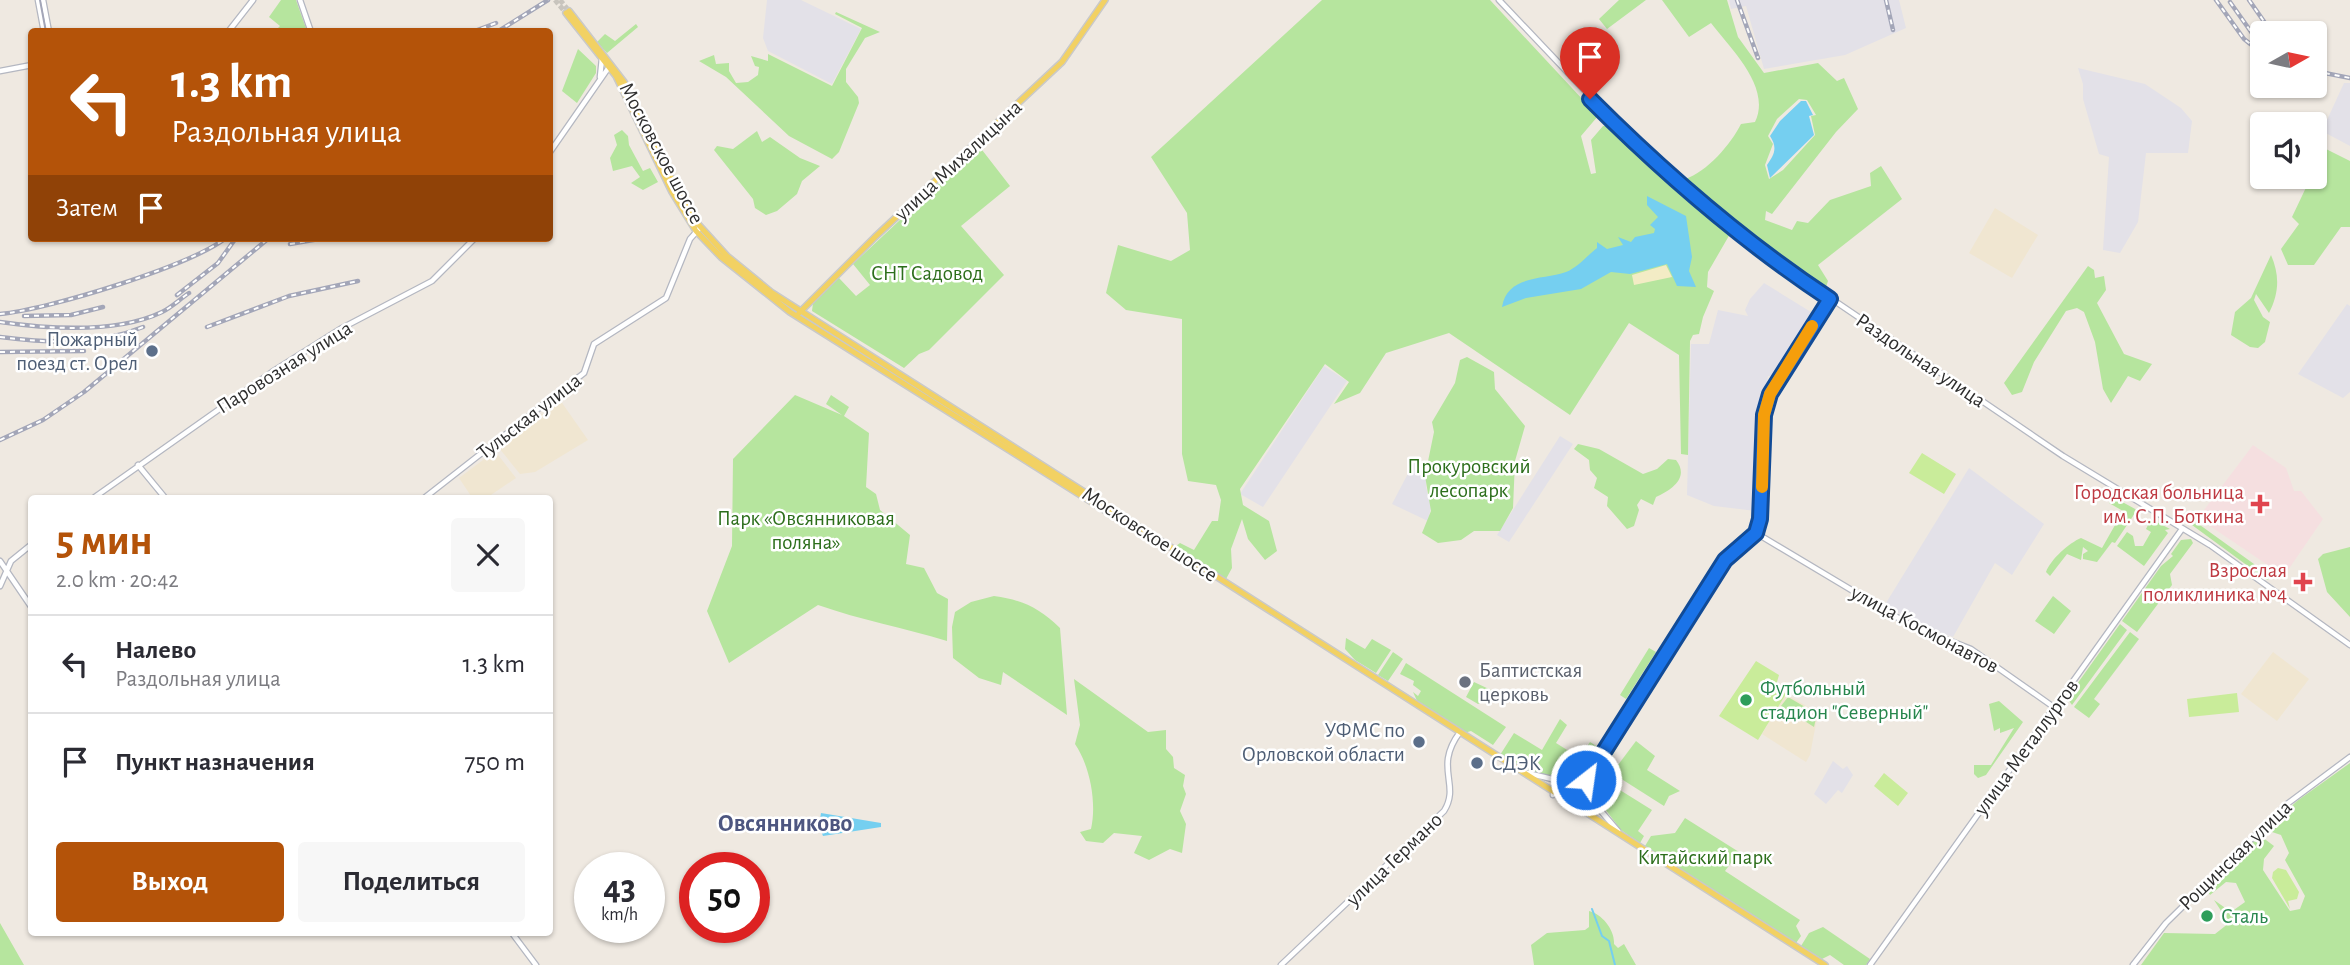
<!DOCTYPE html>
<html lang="ru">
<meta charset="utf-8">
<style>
body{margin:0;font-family:"Alegreya Sans",sans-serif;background:#f7f7f7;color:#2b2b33;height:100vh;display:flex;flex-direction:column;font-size:26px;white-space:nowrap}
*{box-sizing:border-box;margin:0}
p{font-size:23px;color:#7c7c81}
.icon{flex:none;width:38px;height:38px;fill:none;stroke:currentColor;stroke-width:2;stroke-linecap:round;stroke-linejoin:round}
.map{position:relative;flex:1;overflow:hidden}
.drawer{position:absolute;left:28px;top:495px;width:525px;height:441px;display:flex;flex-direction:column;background:#fff;border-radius:7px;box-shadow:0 2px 5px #0004}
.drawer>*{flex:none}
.top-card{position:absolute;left:28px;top:28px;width:525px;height:214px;border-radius:7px;box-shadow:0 2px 5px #0004;background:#b45309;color:#fff;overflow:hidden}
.needle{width:46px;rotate:81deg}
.buttons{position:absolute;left:2250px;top:21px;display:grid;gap:14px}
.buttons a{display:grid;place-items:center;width:77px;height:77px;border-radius:7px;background:#fff;box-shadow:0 2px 5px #0004;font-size:35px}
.speed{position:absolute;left:574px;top:852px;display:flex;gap:14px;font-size:35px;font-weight:700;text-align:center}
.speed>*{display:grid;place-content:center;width:91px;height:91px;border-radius:50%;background:#fff;box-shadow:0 2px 5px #0004;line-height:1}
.speed small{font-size:18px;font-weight:400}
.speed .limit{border:10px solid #d22;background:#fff;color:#111}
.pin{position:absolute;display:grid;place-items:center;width:60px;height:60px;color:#fff;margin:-72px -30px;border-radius:50% 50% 50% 0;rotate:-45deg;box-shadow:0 0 7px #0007}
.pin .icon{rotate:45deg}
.me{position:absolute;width:77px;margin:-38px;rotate:30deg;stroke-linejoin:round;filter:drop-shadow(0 0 5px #0008)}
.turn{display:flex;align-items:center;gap:24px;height:147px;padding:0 28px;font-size:32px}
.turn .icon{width:91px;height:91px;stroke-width:2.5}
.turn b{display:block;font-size:49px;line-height:60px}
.then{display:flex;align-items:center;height:66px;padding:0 28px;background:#0003;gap:14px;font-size:26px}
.round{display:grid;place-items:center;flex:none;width:74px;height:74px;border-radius:7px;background:#f7f7f7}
.summary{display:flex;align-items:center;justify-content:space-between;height:119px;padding:0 28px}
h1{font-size:42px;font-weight:700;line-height:52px;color:#b45309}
.cta{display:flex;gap:14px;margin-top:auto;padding:14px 28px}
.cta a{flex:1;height:80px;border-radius:7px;background:#b45309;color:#fff;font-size:28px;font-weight:700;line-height:80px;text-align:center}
.cta a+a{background:#f7f7f7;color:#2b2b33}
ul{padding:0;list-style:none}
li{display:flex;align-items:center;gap:21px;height:98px;padding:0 28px;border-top:2px solid #e1e1e2}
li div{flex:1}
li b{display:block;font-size:26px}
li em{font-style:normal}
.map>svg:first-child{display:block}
.industrial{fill:#e3e1e8}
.education{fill:#f0e6d1}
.medical{fill:#f5dfe0}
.green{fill:#b6e59e;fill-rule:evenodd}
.sand{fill:#f3ecc5}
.pitch{fill:#c9ec9a}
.water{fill:#75cff0}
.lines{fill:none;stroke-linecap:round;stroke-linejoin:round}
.stream{stroke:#75cff0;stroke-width:2}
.primary-tunnel{stroke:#c8c4bd;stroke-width:5;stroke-dasharray:5 2.5;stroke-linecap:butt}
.secondary-casing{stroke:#b4b7c1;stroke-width:7}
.primary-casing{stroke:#c9c9c9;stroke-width:8}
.secondary{stroke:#fff;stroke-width:4.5}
.primary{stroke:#f2d163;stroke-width:5}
.tram{stroke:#a3a6b8;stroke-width:2}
.rail-casing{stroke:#a3a6b8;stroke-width:4.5}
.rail{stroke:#fff;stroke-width:2;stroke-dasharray:5;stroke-linecap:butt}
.route-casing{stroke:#114b97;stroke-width:18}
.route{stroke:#1a73e8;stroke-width:12}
.slow{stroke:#f59e0b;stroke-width:12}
.service-dot{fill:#5c6f8a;stroke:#fff;stroke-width:2.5}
.health-dot{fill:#e0444e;stroke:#fff;stroke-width:2.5}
.worship-dot{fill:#6b7280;stroke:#fff;stroke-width:2.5}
.leisure-dot{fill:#2e9e5b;stroke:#fff;stroke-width:2.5}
.labels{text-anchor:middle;stroke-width:5;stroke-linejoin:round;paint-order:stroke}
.street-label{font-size:21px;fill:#2e2e2e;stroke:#fff}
.park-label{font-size:21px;fill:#2c6e1b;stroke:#fff}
.service-label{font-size:21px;fill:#4e5e75;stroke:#fff;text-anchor:end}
.health-label{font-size:21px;fill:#be3a42;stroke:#fff;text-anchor:end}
.worship-label{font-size:21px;fill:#5b616d;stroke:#fff;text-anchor:start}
.leisure-label{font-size:21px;fill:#27864d;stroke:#fff;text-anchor:start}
.quarter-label{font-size:24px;font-weight:bold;fill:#4d5680;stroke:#fff}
</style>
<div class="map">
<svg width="2350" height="965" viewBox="0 0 2350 965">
<rect width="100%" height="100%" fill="#efe9e1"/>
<!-- industrial -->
<path class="industrial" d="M767,0H801L861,29L832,84L768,51L763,38Z
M1729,0H1899L1906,28L1845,55L1764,69L1746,6L1731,9Z
M2078,68L2145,84L2181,108L2192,121L2188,153H2146L2138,222L2120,253L2103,250L2109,157L2099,154L2083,99V84Z
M2344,83H2350V146L2322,131Z
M1764,283L1811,312L1772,376H1768L1763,401L1756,511L1714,506L1687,495L1691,344H1709L1718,310L1748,316L1745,310L1750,299Z
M2347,304L2350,306V392L2343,398L2298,374Z
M1324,366L1347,381L1263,507L1240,494Z
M1560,436L1573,444L1509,542L1497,535Z
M1414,462L1426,468V487L1431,507L1428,521L1392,504Z
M1969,468L2044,524L2012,575L1995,563L1953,637L1923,627L1886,606V603Z
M1833,761L1843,769L1847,766L1853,775L1842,793L1838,790L1826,804L1814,794Z"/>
<!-- education -->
<path class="education" d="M1995,208L2038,235L2012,278L1969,253Z
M560,400L588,440L535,472L520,474L499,448Z
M495,451L516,478L485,499H473L459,478Z
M2273,652L2309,679L2277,721L2241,694Z
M1785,681L1792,686L1788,695L1818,713L1810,755L1806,762L1762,734L1786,694L1780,689Z"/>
<!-- medical -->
<path class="medical" d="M2253,445L2286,468L2294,491H2301L2323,519L2284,576L2198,518Z"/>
<!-- green -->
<path class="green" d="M281,0H296L307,31H275L280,26L269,17Z
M1322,0H1490L1598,116L1581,136L1591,174L1596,173L1591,140L1603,126H1611L1730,234L1708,272L1707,287L1714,291L1703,317L1699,334L1693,335L1690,341L1688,455L1681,454L1679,355L1629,323L1570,415L1449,333L1386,353L1360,393L1334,404L1349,382L1325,364L1240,489L1243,505L1269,521L1277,551L1265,560L1248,539L1242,519L1231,549L1232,568L1226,579L1176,546L1180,543L1194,550L1212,521H1218L1221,500L1216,485L1188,481L1182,454V319L1126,310L1106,293L1118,245L1171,261L1190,250L1187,213L1151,157Z
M1619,0H1646L1607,29L1599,19Z
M1662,0H1727L1738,37L1764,73L1818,63L1837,81L1844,78L1858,109L1836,132L1772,214L1766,211L1765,220L1792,230L1797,221L1808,223L1830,200L1871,186L1870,173L1881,166L1902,199L1818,265L1828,281L1826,287L1770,248L1685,179C1707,172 1731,144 1741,124L1755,122C1772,87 1730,48 1711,23L1689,37ZM1799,99L1807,100L1816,115L1811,116L1815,135L1783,170L1769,179L1765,165L1773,144L1768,136L1777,119Z
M836,12L880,32L865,38L846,69V82L858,97L859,103L839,152L832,159L789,136L726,77L699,61L714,55L716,64L729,63V71L736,83L748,82L758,75L759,67L755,66L751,56L768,61V54L832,86L862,28L835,14Z
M636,24L638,27L607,53L597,42L605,34L615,41Z
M578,49L596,66V73L577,103L562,91Z
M622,130L628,136L629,145L643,171L650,168L658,182L643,190L631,183L640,177L632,166L613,171L610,158L617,145L614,135Z
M757,131L762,142L770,137L800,158L820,166L802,181L797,194L777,211L766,215L755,208L753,199L714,150L717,146L733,149Z
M979,146L1010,186L961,226L1004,275L929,350L919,354L904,368L812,311L813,303L839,278L856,296L870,285L853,264Z
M2318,149H2326L2350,161V227H2341L2314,265H2288L2281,249L2299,224L2292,217L2311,177H2315V173L2320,175L2322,169L2315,164Z
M2271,255C2280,276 2279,293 2269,313L2256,294L2254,300L2263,317L2270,322L2265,342L2258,348L2250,347L2231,335L2235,312L2251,298Z
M2088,266L2094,270L2095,278L2104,276L2106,290L2097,303L2124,354L2152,364L2140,381L2128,376L2111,403L2103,389L2095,342L2084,312L2077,308L2066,311L2034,362L2022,392L2012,395L2004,383Z
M1467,357L1494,372L1495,389L1525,426L1515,461L1513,508L1500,531H1474L1461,540L1438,543L1422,533L1431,511L1425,476L1434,432L1432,422L1455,383L1460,360Z
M795,395L842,415L826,404L831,395L849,407L844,416L869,433L866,487L876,494L880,510L910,535L906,564L924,568L937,593L948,599L947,641C904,628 861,620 818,605L729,663L707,611L732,546L733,459Z
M1578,444L1599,449L1643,474L1657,469L1668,459L1676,460C1690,478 1671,490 1656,497L1653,505L1641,499L1637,505L1639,510L1634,526L1627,529L1607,506L1608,497L1594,488L1597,478L1590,470L1589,460L1574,449Z
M2115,498L2137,510L2115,543L2112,542L2097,562L2083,559V554L2088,551L2083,547L2081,560L2067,554L2050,576L2046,572C2051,559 2069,543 2081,538L2102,548L2123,511L2109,503Z
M2151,519L2170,529L2165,530L2168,533L2144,566L2117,546L2127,532L2133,536L2135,546H2143L2151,532L2146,529Z
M2193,520L2272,577L2267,580L2192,525Z
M2191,539L2193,543L2170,574L2172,585L2137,632L2122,621L2161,566L2173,556L2171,554L2181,540Z
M2350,547V617L2327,592L2318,559L2323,554Z
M994,596C1023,600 1039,608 1060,628L1067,715L1003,672L1001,685L979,678L953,658L952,627L955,612L971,602Z
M2053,596L2071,611L2054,634L2035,621Z
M2120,624L2127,630L2072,705L2067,698Z
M2130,632L2139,639L2094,699L2100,704L2089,718L2074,707Z
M1346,638L1365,649L1372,639L1391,650L1376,673L1355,660L1345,649Z
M1649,648L1656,652L1626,699L1620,695Z
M1393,652L1403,659L1388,681L1378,675Z
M1406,663L1506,727L1493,745L1471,731L1464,733L1419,705L1413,692L1418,696L1421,691L1413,685L1414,681L1400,674Z
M1074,679L1148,732L1166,730V749L1173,757L1174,768L1185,775L1183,786L1186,794L1180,811L1186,824L1182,853L1170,849L1149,860L1134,853L1142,836L1114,833L1103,843L1086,841L1080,832L1091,829C1097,803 1090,766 1075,744L1080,725Z
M1474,682L1491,690L1487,700L1478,704L1466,697Z
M1788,697L1817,714L1814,727L1781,706Z
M1999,701L2023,722L1986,775L1978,778L1974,774V765H1991L2014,728L2000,733V728L1994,731L1989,704Z
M1560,719L1567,725L1556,743L1580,758L1590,742L1601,749C1596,756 1591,768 1585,773C1566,790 1518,766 1500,755L1514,733L1542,750Z
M1618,732L1624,736L1599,777L1652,810L1638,831L1644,836L1640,843L1621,830L1589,788L1590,776Z
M1636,741L1655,756L1647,770L1680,791L1669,796L1664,806L1612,773Z
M2350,763V965H2141L2164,933L2215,934L2229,923L2214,900L2231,912L2245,902L2236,883L2226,882L2210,895L2205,888L2248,845L2262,837L2274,846L2264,859L2263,870L2290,911L2300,909L2305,896L2285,860L2289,853L2281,835L2266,830L2297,801Z
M1685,818L1739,852L1725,871L1800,920L1796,926L1801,936L1796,943L1645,846L1651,836L1675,833Z
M1589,911C1602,914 1615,930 1614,944L1618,948L1624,944L1636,965H1534L1531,945L1547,933L1585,930L1589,927Z
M0,923L24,965H0Z
M1823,927L1870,959L1866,965H1844L1830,955L1822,959L1801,946L1809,933Z"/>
<!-- sand -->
<path class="sand" d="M1666,265L1672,277L1634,285L1632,275Z"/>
<!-- pitch -->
<path class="pitch" d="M1922,453L1956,474L1944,494L1909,473Z
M1756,661L1779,675L1775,689L1786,694L1758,740L1719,716Z
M2237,693L2239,712L2189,717L2187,699Z
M1884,773L1908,793L1898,806L1874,786Z
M2278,868L2286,870L2299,892L2297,899L2288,901L2290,909L2272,878L2273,872Z"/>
<!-- water -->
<path class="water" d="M1801,101H1806L1813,115L1809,116L1814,135L1770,178L1767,165C1774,155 1778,148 1770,136L1780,121Z
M1647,196L1686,216L1692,257L1689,271L1696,287L1677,286L1667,264L1630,274L1611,272L1581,289L1526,298L1502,307C1507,275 1543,280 1566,272C1577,268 1588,255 1597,248V242L1607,249L1623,245L1618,237L1631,242L1635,237L1654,233L1655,229L1650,225L1658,217L1647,205Z
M821,813L881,823V827L823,836L819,826Z"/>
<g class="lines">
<!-- stream -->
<path class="stream" d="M1592,909L1602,936L1609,941L1615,965"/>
<!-- primary-tunnel -->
<path class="primary-tunnel" d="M555,0L566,13
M560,0L569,11"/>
<!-- secondary casing -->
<g class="secondary-casing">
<path id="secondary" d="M38,0L44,32
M43,0L49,32
M300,0L311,32
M1499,0L1625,133L1683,188L1761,251L2063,456L2210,545L2350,645
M228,32L253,0
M0,71L32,65
M600,77L602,58
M550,152L609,67
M138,465L166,499
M92,499L272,372L342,328L432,281L475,238
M423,499L584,373L594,344L666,298L690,239L699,229
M1756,533L1910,625L1971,649L2055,708
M0,561L32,608
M0,586L11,561L32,544
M1527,773L1569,783L1588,774L1725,560L1756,533L1759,524L1764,415L1770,394L1830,299
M1588,775V796L1618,831
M1569,783L1588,796
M1553,795L1555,786L1561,783
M512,933L536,965
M1281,965L1444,811C1461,784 1433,768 1460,732
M1870,965L2182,529
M2133,965L2166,923L2287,804L2350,757"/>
</g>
<!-- primary casing -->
<g class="primary-casing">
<path id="primary" d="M569,11L624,82L677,190L696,222L727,256L771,292L1825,965
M566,13L616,76L672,192L696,231L721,257L790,312L1133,528
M799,313L875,237L1062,62L1105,0"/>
</g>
<!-- secondary -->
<use href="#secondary" class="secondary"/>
<!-- primary -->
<use href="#primary" class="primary"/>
<!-- tram -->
<path class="tram" d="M40,0L46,32"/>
<!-- rail casing -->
<g class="rail-casing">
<path id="rail" d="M1737,0L1758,58
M1886,0L1893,30
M2216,0L2244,39L2263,54
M2249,0L2272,33
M2230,2L2254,36
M472,32L496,23
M497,32L548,0
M2315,71L2350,78
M290,244L319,239H371
M177,295L218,263L236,238
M0,314C47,310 190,266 226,238
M24,316L71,315L103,307
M0,322C49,329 116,334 162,312C172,307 180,299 189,293
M207,327L289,296L358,281
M0,337C49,343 96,346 143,327
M0,352L84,351
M0,440L43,420L84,392L269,238"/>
</g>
<!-- rail -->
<use href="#rail" class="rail"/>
</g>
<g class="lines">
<!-- route casing -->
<g class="route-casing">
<path id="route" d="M1586,780L1725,560L1756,533L1760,519L1764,415L1770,394L1830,299C1742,241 1664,173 1590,99"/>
</g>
<!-- route -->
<use href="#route" class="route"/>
<!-- slow -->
<path class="slow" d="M1762,487L1764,415L1770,394L1812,326"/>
</g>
<!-- markers -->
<g class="service-dot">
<circle cx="152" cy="351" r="7"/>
<circle cx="1419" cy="742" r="7"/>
<circle cx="1477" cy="763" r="7"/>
</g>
<g class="health-dot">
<path d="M2256.5 493.5h7v7h7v7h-7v7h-7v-7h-7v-7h7z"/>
<path d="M2299.5 571.5h7v7h7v7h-7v7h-7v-7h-7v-7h7z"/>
</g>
<circle class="worship-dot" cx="1465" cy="682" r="7"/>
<g class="leisure-dot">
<circle cx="1746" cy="700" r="7"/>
<circle cx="2207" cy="916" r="7"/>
</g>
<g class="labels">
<!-- street labels -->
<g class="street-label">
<text transform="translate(662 153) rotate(62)" y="7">Московское шоссе</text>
<text transform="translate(958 160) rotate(-43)" y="7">улица Михалицына</text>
<text transform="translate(1921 360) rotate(34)" y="7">Раздольная улица</text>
<text transform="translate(284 367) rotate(-32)" y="7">Паровозная улица</text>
<text transform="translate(529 416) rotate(-38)" y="7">Тульская улица</text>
<text transform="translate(1150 534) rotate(33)" y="7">Московское шоссе</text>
<text transform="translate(1925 629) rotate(28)" y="7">улица Космонавтов</text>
<text transform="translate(2026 747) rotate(-54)" y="7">улица Металлургов</text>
<text transform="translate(2235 855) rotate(-44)" y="7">Рощинская улица</text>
<text transform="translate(1394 859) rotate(-44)" y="7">улица Германо</text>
</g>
<!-- park labels -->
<g class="park-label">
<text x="927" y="280">СНТ Садовод</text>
<text x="1469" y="473">Прокуровский<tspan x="1469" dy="24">лесопарк</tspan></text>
<text x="806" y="525">Парк «Овсянниковая<tspan x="806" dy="24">поляна»</tspan></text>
<text x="1705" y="864">Китайский парк</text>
</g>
<!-- service labels -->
<g class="service-label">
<text x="138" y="346">Пожарный<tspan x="138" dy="24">поезд ст. Орел</tspan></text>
<text x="1405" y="737">УФМС по<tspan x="1405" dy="24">Орловской области</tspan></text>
<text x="1491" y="770" text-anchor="start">СДЭК</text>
</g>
<!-- health labels -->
<g class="health-label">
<text x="2244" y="499">Городская больница<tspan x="2244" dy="24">им. С.П. Боткина</tspan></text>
<text x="2287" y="577">Взрослая<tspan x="2287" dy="24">поликлиника №4</tspan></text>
</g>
<!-- worship labels -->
<g class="worship-label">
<text x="1479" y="677">Баптистская<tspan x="1479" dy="24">церковь</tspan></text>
</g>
<!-- leisure labels -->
<g class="leisure-label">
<text x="1760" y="695">Футбольный<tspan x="1760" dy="24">стадион "Северный"</tspan></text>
<text x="2221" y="923">Сталь</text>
</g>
<!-- quarter labels -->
<g class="quarter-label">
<text x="785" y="831">Овсянниково</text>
</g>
</g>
</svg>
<div class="buttons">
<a><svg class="needle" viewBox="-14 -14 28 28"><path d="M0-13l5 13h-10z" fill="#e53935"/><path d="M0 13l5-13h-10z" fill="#7c7c81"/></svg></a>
<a><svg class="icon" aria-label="sound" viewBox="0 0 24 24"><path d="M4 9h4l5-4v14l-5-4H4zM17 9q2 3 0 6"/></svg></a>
</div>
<div class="speed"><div>43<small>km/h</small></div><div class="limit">50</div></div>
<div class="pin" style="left:1590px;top:99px;background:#d93025"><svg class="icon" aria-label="arrive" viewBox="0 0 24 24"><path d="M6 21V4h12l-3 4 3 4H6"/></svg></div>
<svg class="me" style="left:1586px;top:780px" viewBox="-20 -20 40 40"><circle r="17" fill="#1a73e8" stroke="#fff" stroke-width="3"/><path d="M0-11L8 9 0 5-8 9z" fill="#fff"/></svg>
<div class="top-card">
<div class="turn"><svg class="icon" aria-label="left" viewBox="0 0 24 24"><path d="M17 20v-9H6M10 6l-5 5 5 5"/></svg><div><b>1.3 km</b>Раздольная улица</div></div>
<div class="then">Затем<svg class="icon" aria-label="arrive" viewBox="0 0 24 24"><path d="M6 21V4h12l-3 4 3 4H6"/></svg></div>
</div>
<section class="drawer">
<div class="summary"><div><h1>5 мин</h1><p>2.0 km · 20:42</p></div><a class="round"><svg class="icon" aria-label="close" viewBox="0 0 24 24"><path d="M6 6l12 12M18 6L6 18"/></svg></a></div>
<ul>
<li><svg class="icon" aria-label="left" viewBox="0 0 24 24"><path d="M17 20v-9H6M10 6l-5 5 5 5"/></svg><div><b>Налево</b><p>Раздольная улица</p></div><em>1.3 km</em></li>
<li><svg class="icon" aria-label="arrive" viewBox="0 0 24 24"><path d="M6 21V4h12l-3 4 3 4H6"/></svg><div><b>Пункт назначения</b></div><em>750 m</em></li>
</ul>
<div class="cta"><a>Выход</a><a>Поделиться</a></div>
</section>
</div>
